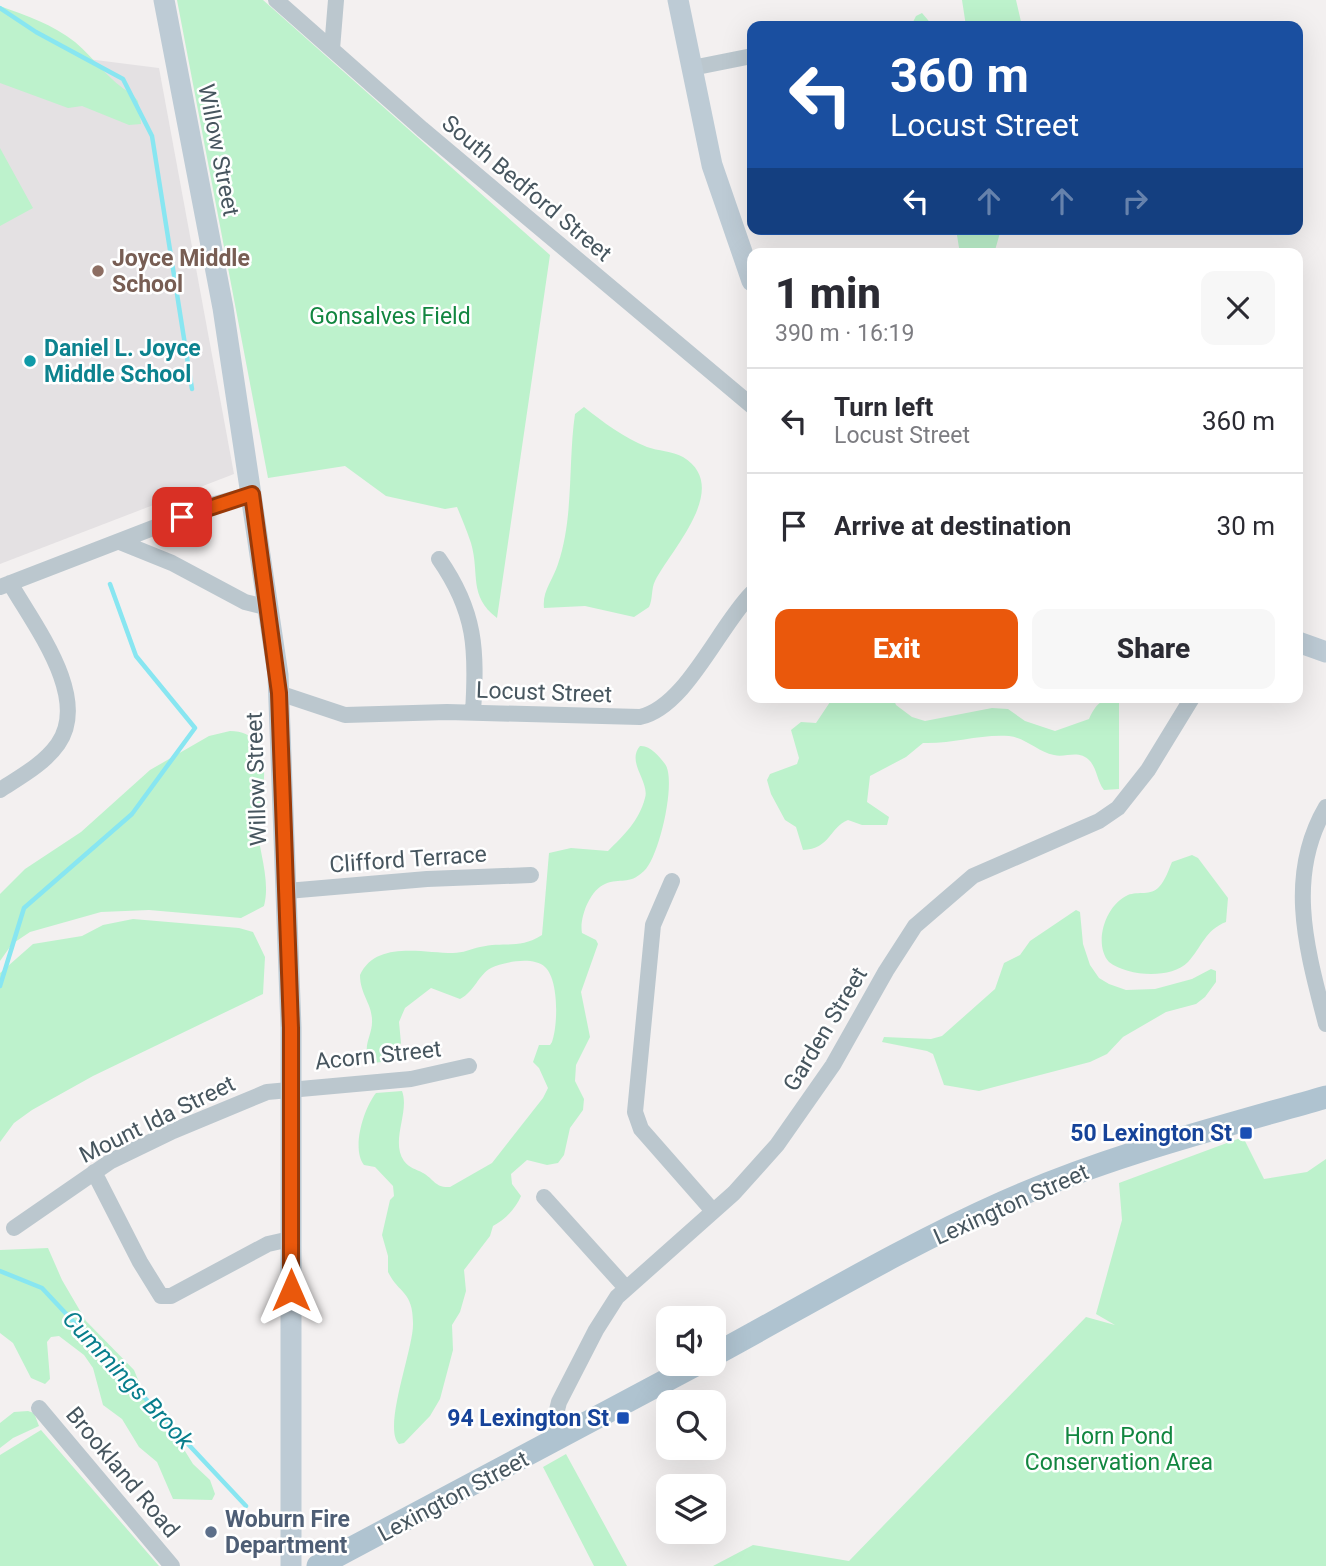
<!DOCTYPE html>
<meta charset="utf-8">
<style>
body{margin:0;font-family:Roboto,sans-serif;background:#f7f7f7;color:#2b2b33;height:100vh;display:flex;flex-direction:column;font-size:26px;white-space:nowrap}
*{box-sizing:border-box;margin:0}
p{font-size:23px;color:#7c7c81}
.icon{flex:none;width:38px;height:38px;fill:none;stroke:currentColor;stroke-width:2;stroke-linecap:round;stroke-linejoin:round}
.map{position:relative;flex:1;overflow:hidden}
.sheet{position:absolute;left:747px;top:248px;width:556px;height:455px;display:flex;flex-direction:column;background:#fff;border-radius:14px;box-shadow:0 7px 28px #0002}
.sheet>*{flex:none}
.hud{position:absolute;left:747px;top:21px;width:556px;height:214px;border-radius:14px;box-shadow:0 7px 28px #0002;background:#1a4fa0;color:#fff;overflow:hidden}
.controls{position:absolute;left:656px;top:1306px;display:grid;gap:14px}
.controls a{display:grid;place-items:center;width:70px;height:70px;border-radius:14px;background:#fff;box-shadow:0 7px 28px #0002;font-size:35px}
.pin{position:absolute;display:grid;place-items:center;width:60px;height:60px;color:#fff;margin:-30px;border-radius:14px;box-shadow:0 4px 10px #0006}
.me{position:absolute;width:77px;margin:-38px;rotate:0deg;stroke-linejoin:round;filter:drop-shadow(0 0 5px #0008)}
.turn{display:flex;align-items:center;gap:24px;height:147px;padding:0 28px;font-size:32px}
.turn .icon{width:91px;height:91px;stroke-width:2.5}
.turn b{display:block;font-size:49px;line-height:60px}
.lanes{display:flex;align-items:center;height:66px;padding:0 28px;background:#0003;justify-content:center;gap:35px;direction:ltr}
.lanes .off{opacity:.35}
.round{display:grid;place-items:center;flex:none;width:74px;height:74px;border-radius:14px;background:#f7f7f7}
.head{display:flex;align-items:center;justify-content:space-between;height:119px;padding:0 28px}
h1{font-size:42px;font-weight:800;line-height:52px}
.cta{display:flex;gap:14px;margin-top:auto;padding:14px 28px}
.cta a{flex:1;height:80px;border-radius:14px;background:#ea580c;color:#fff;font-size:28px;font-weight:800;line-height:80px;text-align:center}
.cta a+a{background:#f7f7f7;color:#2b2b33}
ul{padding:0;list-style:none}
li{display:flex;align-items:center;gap:21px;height:105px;padding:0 28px;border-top:2px solid #e1e1e2}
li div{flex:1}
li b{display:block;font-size:26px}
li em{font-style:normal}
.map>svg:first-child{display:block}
.education{fill:#e4e1e3}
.green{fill:#bdf2cc}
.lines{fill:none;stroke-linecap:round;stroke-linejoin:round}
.stream{stroke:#88e6f1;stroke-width:4.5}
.street{stroke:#bbc7ce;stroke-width:16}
.secondary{stroke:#bdcbd5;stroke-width:21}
.primary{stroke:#afc3d0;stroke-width:23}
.route-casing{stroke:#983908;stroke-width:18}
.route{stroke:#ea580c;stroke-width:12}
.education-dot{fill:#8d6e63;stroke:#fff;stroke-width:2.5}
.culture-dot{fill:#0f9aa8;stroke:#fff;stroke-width:2.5}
.transit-dot{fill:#1a4fb4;stroke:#fff;stroke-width:2.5}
.service-dot{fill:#5c6f8a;stroke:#fff;stroke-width:2.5}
.labels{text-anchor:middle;stroke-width:5;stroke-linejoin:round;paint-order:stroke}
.street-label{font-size:23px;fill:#47565f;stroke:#fff}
.education-label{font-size:23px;font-weight:bold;fill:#785e54;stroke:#fff;text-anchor:start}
.park-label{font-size:23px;fill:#128640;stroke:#fff}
.culture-label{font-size:23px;font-weight:bold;fill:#0d838f;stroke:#fff;text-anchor:start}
.transit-label{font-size:23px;font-weight:bold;fill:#164399;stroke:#fff;text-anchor:end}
.service-label{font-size:23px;font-weight:bold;fill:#4e5e75;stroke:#fff;text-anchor:start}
.water-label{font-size:24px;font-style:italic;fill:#077e8c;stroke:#fff}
</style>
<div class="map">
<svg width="1326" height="1566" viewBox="0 0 1326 1566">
<rect width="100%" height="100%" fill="#f3f0f0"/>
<!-- education -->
<path class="education" d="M0,48L159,68L234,474L0,564Z"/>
<!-- green -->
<path class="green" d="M177,0H263L550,255L497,618C468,596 480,574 471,543C467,531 462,519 457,507L445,509L386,496L345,466L268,478Z
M962,0H1016L1022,26H966Z
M0,6C27,16 52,24 75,42C94,58 109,81 132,94L138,101L141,124L129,125L82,106L68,108L0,83Z
M922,13L933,26H911L916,16Z
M0,148L33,208L0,226Z
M956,229H1001L994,254H960Z
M584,407C603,422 624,438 647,447C658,451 672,451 683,457C732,487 672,548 655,581C651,589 653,599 649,607L634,617L585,606L544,608C542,591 553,580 558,564C574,517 568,462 575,414Z
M893,698L896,705L912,717L925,721L992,708L1008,709L1025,721L1055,731L1089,719C1096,704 1101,698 1119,698V789L1104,790C1097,781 1097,769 1090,761C1079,749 1066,758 1054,755C1038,752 1026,738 1009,736C979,734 953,744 923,743L906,757L870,776L867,802L889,817L887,825H862L848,820C830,827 830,849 803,850L796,827L785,820L771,794L767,780L770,774L797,764L799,758L791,730L801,722L816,723L832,699Z
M230,731C268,731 267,772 261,801C260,808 256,815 257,822C258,850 271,879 264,906L241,918L149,910L101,912L30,932L12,944L0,961V894L25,869L81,832L150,770L209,736Z
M640,746C650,745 659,756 665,764C677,780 659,858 644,871C628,886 621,877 605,884C590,890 579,918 582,933L596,940L598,944L581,992L590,1037L576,1065L575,1081L584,1099L583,1110L570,1128L564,1155L558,1163L547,1165L527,1160L511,1174L512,1184L521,1196C516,1208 505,1220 493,1226L490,1236L464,1270L466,1291L460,1312L452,1325L453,1350L440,1399L430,1416L404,1443L399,1444C382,1428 414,1348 413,1323C413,1291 399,1294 388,1272V1256L382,1235L390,1200L394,1196L393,1186L375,1167L364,1165C351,1148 364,1108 376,1093L402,1091C410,1112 390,1141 404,1161C409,1168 416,1169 423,1173C434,1179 435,1188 450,1187L492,1163L543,1098L548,1088L539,1068L533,1062L539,1045H550L552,1042C558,1025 559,980 545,967C533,956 504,962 491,968C479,974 474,992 460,999L431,988L405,1008L399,1022L401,1043L390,1061L373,1063C359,1049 373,1036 372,1020C372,1004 360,994 360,975C376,940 423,953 453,953C463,953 471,949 480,947C504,941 519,950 542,935L549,853L571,848L608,851C624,835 639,821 645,798C650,782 626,762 640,746Z
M1192,855L1198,858L1228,898L1226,922C1205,930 1202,947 1188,962C1170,980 1127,976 1109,962C1093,944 1105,905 1128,895C1138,891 1151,896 1159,887C1165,881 1169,869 1172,862Z
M1076,910L1080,912L1083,944L1090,965L1099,978L1109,984L1126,990L1155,989L1192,979L1211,969L1216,971V982L1205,997L1196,1004L1166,1012L1123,1037L1107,1054L1090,1062L979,1091L944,1085L933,1054L927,1051L882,1042L884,1037L931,1039L942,1036L995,989L1004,963L1020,955L1030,941Z
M133,919L239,928L253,932L265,957L263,994L93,1076L32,1110L14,1123L0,1142V973L33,944L82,936L103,925Z
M1243,1137L1264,1179L1307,1172L1326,1159V1566H713L753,1545L849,1561L1086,1317L1115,1325L1096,1314L1122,1220L1119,1183Z
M48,1248L62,1280L86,1321L134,1370L145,1397L162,1414L193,1464L210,1480L215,1494L212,1500L173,1499L157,1462L139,1447L122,1419L103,1405L93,1368L84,1355L59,1336L51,1337L47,1342L50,1379L45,1384L31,1378L13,1343L0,1333V1250Z
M28,1411L34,1413L39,1426L13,1438L0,1448V1423L14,1412Z
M41,1430L159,1566H0V1455Z
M566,1454L627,1566H594L543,1467Z"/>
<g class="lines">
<!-- stream -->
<path class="stream" d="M0,8L36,32L123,79L152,136L192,389
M0,986L24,908L132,814L195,728L136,656L110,584
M0,1271L42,1288L246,1506"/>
<!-- street -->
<path class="street" d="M276,0L422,129L752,406
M332,49L336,0
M692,68L752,56
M120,542L172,563L245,602L269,608
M439,559C476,612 477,650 473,712
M0,587L215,504L252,494
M279,693L345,715L447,712L640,717C686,707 719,626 752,593
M0,790C20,777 44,764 58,744C91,697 33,624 10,583
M1326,807C1285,877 1307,950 1326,1024
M672,881L653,925L635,1112L641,1129L713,1211
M287,891L427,879L531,875
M94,1172L140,1262L161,1296H171L268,1244L290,1239
M544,1197L626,1288
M14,1228L111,1161L173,1131L267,1092L411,1079L469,1066
M39,1408L172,1566
M556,1441L555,1418L559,1402L596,1330L617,1297L734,1193L777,1145L833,1065L886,971L915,926L973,876L1099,821L1118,808L1148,770L1192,698"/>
<!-- secondary -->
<path class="secondary" d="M164,0L223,308L278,675L291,1028V1566
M678,0L712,165L752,281
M1298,642L1326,652"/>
<!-- primary -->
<path class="primary" d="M714,1355C810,1303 905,1246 1004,1202C1107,1156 1218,1128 1326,1097
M318,1566L699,1363"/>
</g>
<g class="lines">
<!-- route casing -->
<g class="route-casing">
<path id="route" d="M182,517L252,494L279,693L291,1028V1290"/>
</g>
<!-- route -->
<use href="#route" class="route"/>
</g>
<!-- markers -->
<circle class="education-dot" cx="98" cy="271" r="7"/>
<circle class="culture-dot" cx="30" cy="361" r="7"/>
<g class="transit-dot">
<rect x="1239" y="1126" width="14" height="14" rx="3.5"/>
<rect x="616" y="1411" width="14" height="14" rx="3.5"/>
</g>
<circle class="service-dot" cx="211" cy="1532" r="7"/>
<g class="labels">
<!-- street labels -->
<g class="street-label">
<text transform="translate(219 150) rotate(79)" y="8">Willow Street</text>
<text transform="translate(527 188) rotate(40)" y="8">South Bedford Street</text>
<text transform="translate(544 692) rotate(2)" y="8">Locust Street</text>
<text transform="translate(256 779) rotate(-92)" y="8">Willow Street</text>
<text transform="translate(408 859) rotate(-4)" y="8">Clifford Terrace</text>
<text transform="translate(825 1029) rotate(-59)" y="8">Garden Street</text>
<text transform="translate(378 1055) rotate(-6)" y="8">Acorn Street</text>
<text transform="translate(157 1119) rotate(-26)" y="8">Mount Ida Street</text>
<text transform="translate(1011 1204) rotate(-24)" y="8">Lexington Street</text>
<text transform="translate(123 1472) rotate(50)" y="8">Brookland Road</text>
<text transform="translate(453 1496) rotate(-28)" y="8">Lexington Street</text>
</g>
<!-- education labels -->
<g class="education-label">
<text x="112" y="266">Joyce Middle<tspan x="112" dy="26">School</tspan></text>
</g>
<!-- park labels -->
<g class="park-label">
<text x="390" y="324">Gonsalves Field</text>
<text x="1119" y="1444">Horn Pond<tspan x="1119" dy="26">Conservation Area</tspan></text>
</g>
<!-- culture labels -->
<g class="culture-label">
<text x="44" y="356">Daniel L. Joyce<tspan x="44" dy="26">Middle School</tspan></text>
</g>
<!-- transit labels -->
<g class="transit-label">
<text x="1232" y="1141">50 Lexington St</text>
<text x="609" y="1426">94 Lexington St</text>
</g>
<!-- service labels -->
<g class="service-label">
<text x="225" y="1527">Woburn Fire<tspan x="225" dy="26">Department</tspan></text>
</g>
<!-- water labels -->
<g class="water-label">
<text transform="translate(128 1380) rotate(47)" y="8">Cummings Brook</text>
</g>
</g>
</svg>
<div class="controls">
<a><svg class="icon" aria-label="sound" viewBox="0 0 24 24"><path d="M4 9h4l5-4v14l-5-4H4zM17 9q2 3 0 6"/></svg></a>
<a><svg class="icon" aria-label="search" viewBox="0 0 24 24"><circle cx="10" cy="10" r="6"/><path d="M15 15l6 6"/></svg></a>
<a><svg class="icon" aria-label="layers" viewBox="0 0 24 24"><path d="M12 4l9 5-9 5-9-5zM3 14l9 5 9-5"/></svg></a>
</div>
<div class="pin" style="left:182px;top:517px;background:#d93025"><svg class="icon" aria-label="arrive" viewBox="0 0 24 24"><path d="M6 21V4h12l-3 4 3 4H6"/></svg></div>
<svg class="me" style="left:291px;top:1290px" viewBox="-20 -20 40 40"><path d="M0-17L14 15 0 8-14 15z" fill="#ea580c" stroke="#fff" stroke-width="4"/></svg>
<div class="hud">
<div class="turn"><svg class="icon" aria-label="left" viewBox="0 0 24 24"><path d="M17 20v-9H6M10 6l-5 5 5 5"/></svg><div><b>360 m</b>Locust Street</div></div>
<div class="lanes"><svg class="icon" aria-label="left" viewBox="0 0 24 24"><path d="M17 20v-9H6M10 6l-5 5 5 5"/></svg><svg class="icon off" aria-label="ahead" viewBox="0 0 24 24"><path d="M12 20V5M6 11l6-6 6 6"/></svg><svg class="icon off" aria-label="ahead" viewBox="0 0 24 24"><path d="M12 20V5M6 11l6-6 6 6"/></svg><svg class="icon off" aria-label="right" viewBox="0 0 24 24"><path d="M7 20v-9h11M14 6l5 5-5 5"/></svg></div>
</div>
<section class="sheet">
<div class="head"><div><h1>1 min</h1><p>390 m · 16:19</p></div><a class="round"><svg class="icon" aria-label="close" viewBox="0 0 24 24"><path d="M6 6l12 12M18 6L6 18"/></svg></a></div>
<ul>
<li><svg class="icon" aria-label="left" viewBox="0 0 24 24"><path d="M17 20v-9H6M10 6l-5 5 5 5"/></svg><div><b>Turn left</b><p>Locust Street</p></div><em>360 m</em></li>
<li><svg class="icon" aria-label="arrive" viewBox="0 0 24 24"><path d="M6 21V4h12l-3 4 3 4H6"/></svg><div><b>Arrive at destination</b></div><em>30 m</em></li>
</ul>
<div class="cta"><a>Exit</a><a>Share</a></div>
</section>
</div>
